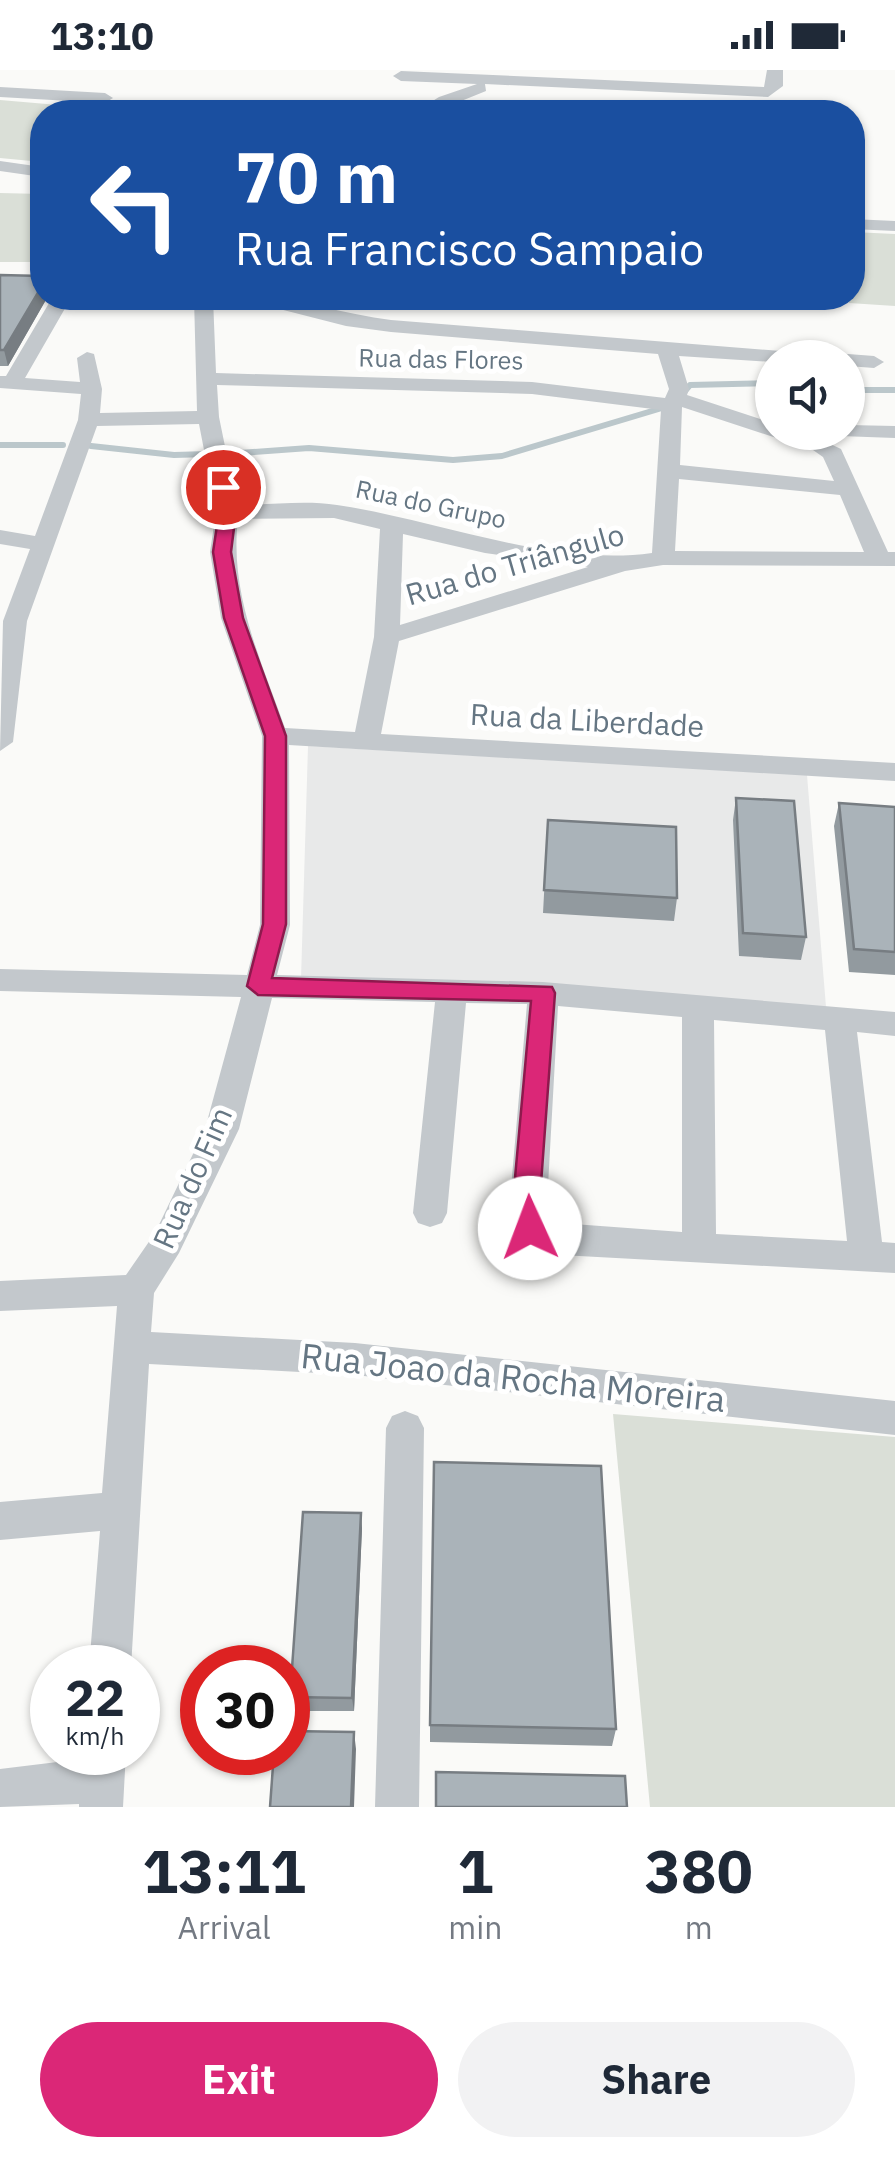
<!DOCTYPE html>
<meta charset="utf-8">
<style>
body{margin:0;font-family:"IBM Plex Sans",sans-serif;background:#f2f2f3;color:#1f2937;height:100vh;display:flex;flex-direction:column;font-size:38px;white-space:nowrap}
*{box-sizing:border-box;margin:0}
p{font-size:32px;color:#747a83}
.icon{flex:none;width:55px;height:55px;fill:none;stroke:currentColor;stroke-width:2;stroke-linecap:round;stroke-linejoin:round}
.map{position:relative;height:1737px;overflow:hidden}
.drawer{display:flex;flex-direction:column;background:#fff;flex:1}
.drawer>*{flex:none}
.banner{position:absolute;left:30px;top:30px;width:835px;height:210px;border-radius:40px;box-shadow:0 2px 8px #0004;background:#1a4fa0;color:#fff;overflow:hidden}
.controls{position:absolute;left:755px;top:270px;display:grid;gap:20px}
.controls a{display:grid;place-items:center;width:110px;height:110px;border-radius:50%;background:#fff;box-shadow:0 2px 8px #0004;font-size:50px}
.speed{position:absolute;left:30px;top:1575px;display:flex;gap:20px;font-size:50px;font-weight:700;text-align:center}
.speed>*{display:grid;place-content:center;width:130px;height:130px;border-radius:50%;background:#fff;box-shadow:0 2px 8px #0004;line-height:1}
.speed small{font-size:25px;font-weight:400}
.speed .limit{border:15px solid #d22;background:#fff;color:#111}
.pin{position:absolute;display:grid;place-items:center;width:85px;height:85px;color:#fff;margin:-42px;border:5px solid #fff;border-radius:50%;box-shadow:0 2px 10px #0007}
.me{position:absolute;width:110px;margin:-55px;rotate:358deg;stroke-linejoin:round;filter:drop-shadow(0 0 8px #0008)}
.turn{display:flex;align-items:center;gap:35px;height:210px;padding:0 40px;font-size:45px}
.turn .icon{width:130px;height:130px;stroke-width:2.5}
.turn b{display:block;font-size:70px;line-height:85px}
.eta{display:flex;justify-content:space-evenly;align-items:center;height:170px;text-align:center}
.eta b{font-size:60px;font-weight:700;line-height:70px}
.cta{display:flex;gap:20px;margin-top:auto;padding:20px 40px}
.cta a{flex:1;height:115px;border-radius:60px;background:#db2777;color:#fff;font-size:40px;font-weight:700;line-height:115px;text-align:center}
.cta a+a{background:#f2f2f3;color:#1f2937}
.status{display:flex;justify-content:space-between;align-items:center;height:70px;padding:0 50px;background:#fff;direction:ltr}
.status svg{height:28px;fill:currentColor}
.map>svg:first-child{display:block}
.built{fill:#e8e9e9}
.green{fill:#dadfd7}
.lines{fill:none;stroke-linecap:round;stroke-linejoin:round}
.stream{stroke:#bbc7cb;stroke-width:6}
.minor{fill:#c3c8cc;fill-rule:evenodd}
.wall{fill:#929a9f}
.shaded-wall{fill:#777d82}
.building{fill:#aab3b9;stroke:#777d82;stroke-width:2.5}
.route{fill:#db2777;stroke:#8e194d;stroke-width:2.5}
.labels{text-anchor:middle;stroke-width:10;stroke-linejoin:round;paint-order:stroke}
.far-street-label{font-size:25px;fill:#657683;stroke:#fff}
.street-label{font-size:30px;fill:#657683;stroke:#fff}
.near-street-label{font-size:35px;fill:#657683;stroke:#fff}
</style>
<div class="status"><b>13:10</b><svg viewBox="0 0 49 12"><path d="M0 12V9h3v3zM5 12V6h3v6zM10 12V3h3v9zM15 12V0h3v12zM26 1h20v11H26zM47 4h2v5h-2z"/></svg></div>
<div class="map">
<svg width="895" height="1737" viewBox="0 0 895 1737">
<rect width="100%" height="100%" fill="#fafaf8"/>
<!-- built -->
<path class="built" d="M308,676L807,705L826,937L301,909Z"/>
<!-- green -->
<path class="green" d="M0,30L105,39V42H42V92L0,88Z
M0,123L42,124V192H0Z
M853,162L895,164V236L849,233L848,228H852Z
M613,1344L895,1367V1737H650Z"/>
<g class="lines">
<!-- stream -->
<path class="stream" d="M848,320H895
M685,321L690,315L772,313
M0,375H63
M91,376L174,385L208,384
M227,384L309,378L453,390L502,386L662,338"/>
<!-- minor -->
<path class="minor" d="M767,0H783V16L768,27L485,14L486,21L434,42H415L439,27L477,14L401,11L393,6L401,1L764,17Z
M0,17L105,23L113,28L105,33L0,27Z
M0,91L42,97V107L0,101Z
M852,149L895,151V161L852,159Z
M52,228H71L25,308L80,312L77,288L87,282L94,284L102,319L100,343L197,341L194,228H213L216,303L532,312L665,328L669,319L658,284L391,262L346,256L252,232L250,228C297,228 344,244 391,250L819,284L822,288H772V292L679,286L689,319L687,325L772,353V362H805L841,379L888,482H895V496L663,495L625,501L399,571L381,664L895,693V711L289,675L290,855L277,905L543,912L895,942V966L857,962L882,1172L895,1173V1203L542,1184C520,1176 514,1163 509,1141L527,934L466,933L447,1143L442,1153L430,1157L418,1153L413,1143L435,932L272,928L239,1059L179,1183L154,1223L151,1262L355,1273L895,1331V1365L355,1305L149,1294L131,1598H89L100,1461L0,1470V1432L102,1423L117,1236L0,1241V1211L126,1205L155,1163L205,1059L241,927L0,921V899L247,905L260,855L262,666L221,548L210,482L216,442L199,354L97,356L27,551L13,672L0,681L3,551L30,479L0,474V460L35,466L78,350L81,324L0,318V306H6ZM217,315L532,324L661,340L652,483C551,497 434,449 337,435C305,430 269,435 237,435L219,347ZM682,337L813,380L823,387L834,411L680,395ZM679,409L840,425L864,482L675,481ZM334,448L380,459L374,567L355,662L285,658C261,590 229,523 238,449ZM403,464L485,483L588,497L400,555ZM558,936L682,947V1162L546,1152ZM714,950L825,960L847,1171L716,1164Z
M848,284L874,286L884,292L874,298L848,296V288H840Z
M848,355L895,356V368L840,366L838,362H848Z
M405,1341L418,1346L424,1358L419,1737H375L386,1358L392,1346Z
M82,1682H126L123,1737H79V1734L0,1737V1699L82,1689Z"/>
</g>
<!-- wall -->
<path class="wall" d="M0,205L42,228H47L8,296H0Z
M736,728L806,867L801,890L739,886L733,750Z
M839,733L895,737V905L849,902L834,756Z
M548,750L677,828L674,851L543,843Z
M362,1458L354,1641H292L290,1627Z
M430,1655L616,1659L612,1676L430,1672Z"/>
<!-- shaded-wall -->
<path class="shaded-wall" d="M42,216V228H47L8,296L4,280Z
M361,1443L362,1458L354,1641L352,1628Z
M354,1662L356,1679L354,1737H351Z"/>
<!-- building -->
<path class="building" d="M181,37L268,38L267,42H181Z
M0,205L42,206V216L4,280H0Z
M736,728L794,731L806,867L743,863Z
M839,733L895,737V882L854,879Z
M548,750L676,757L677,828L544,820Z
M434,1392L601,1396L616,1659L430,1655Z
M303,1442L361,1443L352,1628L290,1627Z
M288,1661L354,1662L351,1737H270L274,1682H288Z
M436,1702L625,1706L627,1737H436Z"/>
<!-- route -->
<path class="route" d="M223,412L232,417L236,442L231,482L243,548L286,666V854L272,908L552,917L555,923L539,1141L543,1158L539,1166L530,1170L521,1166L512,1141L531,931L258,925L247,916L263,854L265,666L224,548L213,482L219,442L214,417Z"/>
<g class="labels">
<!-- far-street labels -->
<g class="far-street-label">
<text transform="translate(441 289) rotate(1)" y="9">Rua das Flores</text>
<text transform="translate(431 434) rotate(12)" y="9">Rua do Grupo</text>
</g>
<!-- street labels -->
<g class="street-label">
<text transform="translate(515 495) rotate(-16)" y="10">Rua do Triângulo</text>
<text transform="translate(587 651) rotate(3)" y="10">Rua da Liberdade</text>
<text transform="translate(193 1108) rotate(-66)" y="10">Rua do Fim</text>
</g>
<!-- near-street labels -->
<g class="near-street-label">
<text transform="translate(513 1308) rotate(6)" y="12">Rua Joao da Rocha Moreira</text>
</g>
</g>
</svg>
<div class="controls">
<a><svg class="icon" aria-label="sound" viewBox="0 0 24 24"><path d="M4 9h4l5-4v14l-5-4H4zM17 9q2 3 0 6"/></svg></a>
</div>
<div class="speed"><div>22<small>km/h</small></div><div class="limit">30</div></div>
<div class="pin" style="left:223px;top:417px;background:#d93025"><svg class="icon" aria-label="arrive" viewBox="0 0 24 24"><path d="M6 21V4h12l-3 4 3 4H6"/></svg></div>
<svg class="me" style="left:530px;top:1158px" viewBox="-20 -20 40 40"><circle r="19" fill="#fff"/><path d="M0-13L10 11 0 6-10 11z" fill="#db2777"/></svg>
<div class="banner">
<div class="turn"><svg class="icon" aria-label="left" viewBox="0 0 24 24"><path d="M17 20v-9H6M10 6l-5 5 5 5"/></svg><div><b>70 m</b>Rua Francisco Sampaio</div></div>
</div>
</div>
<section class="drawer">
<div class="eta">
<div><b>13:11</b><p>Arrival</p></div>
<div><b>1</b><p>min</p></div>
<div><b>380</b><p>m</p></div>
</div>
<div class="cta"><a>Exit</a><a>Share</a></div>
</section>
